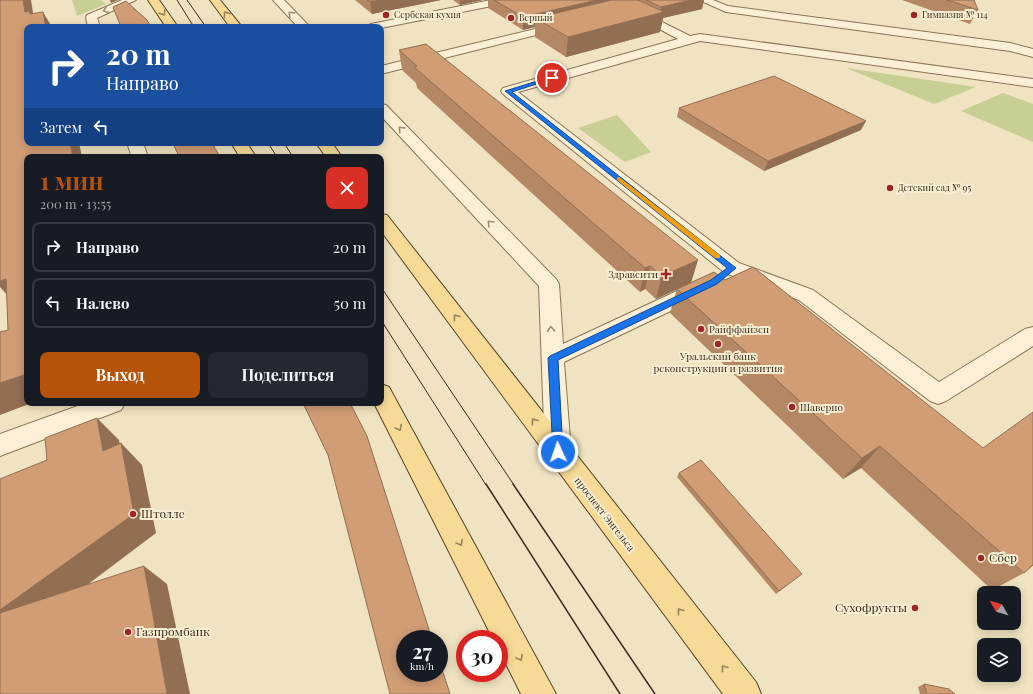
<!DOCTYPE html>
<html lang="ru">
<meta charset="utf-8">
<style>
body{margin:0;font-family:"Playfair Display",serif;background:#242831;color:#f1f3f6;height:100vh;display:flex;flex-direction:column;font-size:15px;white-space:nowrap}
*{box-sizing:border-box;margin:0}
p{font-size:13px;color:#9ea1a6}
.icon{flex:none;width:22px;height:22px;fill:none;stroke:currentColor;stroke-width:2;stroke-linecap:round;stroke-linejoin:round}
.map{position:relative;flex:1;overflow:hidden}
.panel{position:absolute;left:24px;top:154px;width:360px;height:252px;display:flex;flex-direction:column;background:#171b24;border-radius:8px;box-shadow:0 2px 10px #0003}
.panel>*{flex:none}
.hud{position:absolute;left:24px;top:24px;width:360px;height:122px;border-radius:8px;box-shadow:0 2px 10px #0003;background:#1a4fa0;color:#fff;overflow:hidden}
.needle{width:26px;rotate:308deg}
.buttons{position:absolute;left:977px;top:586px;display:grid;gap:8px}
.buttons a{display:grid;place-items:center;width:44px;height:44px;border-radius:8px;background:#171b24;box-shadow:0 2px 10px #0003;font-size:20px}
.speed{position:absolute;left:396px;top:630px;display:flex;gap:8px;font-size:20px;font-weight:700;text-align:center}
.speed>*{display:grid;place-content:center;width:52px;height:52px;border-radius:50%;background:#171b24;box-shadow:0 2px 10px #0003;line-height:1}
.speed small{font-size:10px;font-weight:400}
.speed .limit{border:6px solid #d22;background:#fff;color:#111}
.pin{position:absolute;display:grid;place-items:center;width:34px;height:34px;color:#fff;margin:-17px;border:2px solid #fff;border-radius:50%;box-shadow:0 1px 4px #0007}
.me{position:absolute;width:44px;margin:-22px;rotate:357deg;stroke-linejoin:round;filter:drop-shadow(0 0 3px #0008)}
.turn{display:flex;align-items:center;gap:14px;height:84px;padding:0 16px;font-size:18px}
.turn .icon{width:52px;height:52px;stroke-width:2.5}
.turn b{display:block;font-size:28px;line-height:34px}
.then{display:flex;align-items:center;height:38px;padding:0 16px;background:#0003;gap:8px;font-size:15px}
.round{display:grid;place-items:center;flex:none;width:42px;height:42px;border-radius:8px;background:#242831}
.headline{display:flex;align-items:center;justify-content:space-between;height:68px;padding:0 16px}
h1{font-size:24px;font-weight:700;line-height:30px;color:#b45309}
.button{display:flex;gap:8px;margin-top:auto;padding:8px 16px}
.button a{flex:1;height:46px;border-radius:8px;background:#b45309;color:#fff;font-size:16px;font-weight:700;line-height:46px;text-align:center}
.button a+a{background:#242831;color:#f1f3f6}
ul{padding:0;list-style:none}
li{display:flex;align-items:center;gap:12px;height:50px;margin:0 8px 6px;padding:0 8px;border:2px solid #363941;border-radius:8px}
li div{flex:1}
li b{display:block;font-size:15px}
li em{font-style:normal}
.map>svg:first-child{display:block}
.green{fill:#c7cf94}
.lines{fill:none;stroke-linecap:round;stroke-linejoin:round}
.minor-casing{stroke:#8b7457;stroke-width:2}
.major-casing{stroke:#58422c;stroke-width:2}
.minor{fill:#fbf0d5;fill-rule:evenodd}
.major{fill:#f6da96;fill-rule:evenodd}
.tram-far1{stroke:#3a2b1d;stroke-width:1}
.tram{stroke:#3a2b1d;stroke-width:1.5}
.wall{fill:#b48765}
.shaded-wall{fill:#926e52}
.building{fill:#d19d75;stroke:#926e52}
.oneway{stroke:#9a8e79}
.oneway2{stroke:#98825a}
.route{fill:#1a73e8;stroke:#114b97}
.slow{fill:#f59e0b}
.poi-dot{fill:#9d2624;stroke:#f7edd1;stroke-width:1.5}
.labels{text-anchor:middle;stroke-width:4;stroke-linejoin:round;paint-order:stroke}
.far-poi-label{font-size:9px;fill:#3a2b1d;stroke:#f7edd1;text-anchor:start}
.poi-label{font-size:10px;fill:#3a2b1d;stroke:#f7edd1;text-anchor:start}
.street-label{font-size:10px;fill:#3a2b1d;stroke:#f7edd1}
.near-poi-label{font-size:12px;fill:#3a2b1d;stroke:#f7edd1;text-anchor:start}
</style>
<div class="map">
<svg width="1033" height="694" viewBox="0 0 1033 694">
<rect width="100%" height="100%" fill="#f0e3c1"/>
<!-- green -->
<path class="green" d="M72,0H101L106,4L77,16Z
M846,68L976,87L934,104Z
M1003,93L1033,104V142L961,111Z
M617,115L651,152L625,162L578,128Z"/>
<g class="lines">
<!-- minor casing -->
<g class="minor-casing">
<path id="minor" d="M122,0H136L97,18L100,27H88L86,17L87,15Z
M273,0H284L310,27H298Z
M491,0H512L507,3L381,28L365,27L371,24Z
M605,0H618L690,36L700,34L1033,79V87L700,41L518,92L739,263L813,290L939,382L1025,329L1033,327V346L946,401L938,404L930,401L799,300L725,273L503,94L501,91L503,88L678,39Z
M699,0H713L728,6L1010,43L1033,49V57L1010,51L726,12Z
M564,22L570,25L568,27L381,74V66Z
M381,104L386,105L556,279L559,284L563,344L692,284L699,282L706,284L709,289L706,294L564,362L571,452L567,460L558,463L549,460L545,452L539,286L381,116Z
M127,143H143L148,157H132Z
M86,403H125L121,410L0,456V434Z"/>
</g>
<!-- major casing -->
<g class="major-casing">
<path id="major" d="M148,0H159L178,27H166Z
M210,0H220L242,27H230Z
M231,143H247L256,157H240Z
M316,143H332L342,157H326Z
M381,214L387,215L756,682L761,694H723L381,231Z
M381,384L389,387L556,694H521L499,650V639H493L374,403H381Z"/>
</g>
<!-- minor -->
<use href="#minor" class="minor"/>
<!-- major -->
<use href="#major" class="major"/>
<!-- tram-far1 -->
<path class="tram-far1" d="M177,0L194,27
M187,0L206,27
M268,143L277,157
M284,143L293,157
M381,287L514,485
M381,320L486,485"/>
<!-- tram -->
<path class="tram" d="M486,484L620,694
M513,484L655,694"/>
</g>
<!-- wall -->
<path class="wall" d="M355,0H441L372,14Z
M453,0H483L460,5Z
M488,0H704L702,9L663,18L660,32L566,57L535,37V27L523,30L488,8Z
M902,0H974L978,10L970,24Z
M399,50L691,283L714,272L1024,573L992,590L861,468L843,479L670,313L677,289L656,299L645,289L640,292L417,88L416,83L402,70Z
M679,108L861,130L764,171L677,117Z
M679,473L798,577L776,594L677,477Z
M924,684L955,694H920L918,687Z"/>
<!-- shaded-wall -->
<path class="shaded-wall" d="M23,0H31L34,19L25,12Z
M110,0H118L111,3Z
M382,0H441L372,14L370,2Z
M460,0H483L460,5Z
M597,0H615L535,18V27L523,30V17Z
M691,0H704L702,9L663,18L660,32L566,57L568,37L660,13L661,7Z
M43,12L52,27H46Z
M866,121L861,130L764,171L768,161Z
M70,143H79L82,157H73Z
M698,260L691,283L656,299L662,276Z
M650,266L645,289L640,292L645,268Z
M6,279L17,306L0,287V281Z
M27,374V403H32L0,415V383Z
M289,403H298L290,406Z
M97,418L119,440L125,473L103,451Z
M121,443L142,465L156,533L26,631L0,619V610Z
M880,446L861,468L843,479L862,458Z
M144,566L167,584L190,694H167Z"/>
<!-- building -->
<path class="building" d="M0,0H23L25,12L29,11L30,14L43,12L46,27H27V143H70L73,157H27V374L0,383V332L8,330L6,279L0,281Z
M367,0H382L370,2Z
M494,0H597L523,17Z
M612,0H638L664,12L568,37L535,18Z
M646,0H691L661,7Z
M947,0H974L978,10Z
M126,1L147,20L151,27H121L113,7Z
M426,44L698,260L662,276L650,266L645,268L414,67L417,66L399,50Z
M774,76L866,121L768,161L679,108Z
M173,143H212L220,157H179Z
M753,267L983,448L1033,412V565L1024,573L880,446L862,458L677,289L714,272L725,280Z
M303,403H350L367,436L432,639H405V673H439V660L450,694H390L328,455Z
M97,418L103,451L121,443L134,514L0,610V479L47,460L45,438Z
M701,460L802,574L779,591L679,473Z
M144,566L167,694H0V613Z
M924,684L949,689L955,694H927Z"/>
<!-- one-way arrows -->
<defs><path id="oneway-chevron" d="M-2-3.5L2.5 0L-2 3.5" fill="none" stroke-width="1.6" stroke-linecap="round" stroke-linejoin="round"/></defs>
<g class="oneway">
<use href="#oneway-chevron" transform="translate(106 10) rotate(158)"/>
<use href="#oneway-chevron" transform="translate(291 14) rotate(-134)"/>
<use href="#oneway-chevron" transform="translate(401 129) rotate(-134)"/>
<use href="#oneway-chevron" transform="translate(490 223) rotate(-134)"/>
<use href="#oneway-chevron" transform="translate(551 329) rotate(-93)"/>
</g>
<g class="oneway2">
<use href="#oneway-chevron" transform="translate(163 13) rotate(58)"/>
<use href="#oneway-chevron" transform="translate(226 14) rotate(-127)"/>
<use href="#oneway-chevron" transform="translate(456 317) rotate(-127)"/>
<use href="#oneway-chevron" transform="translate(534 421) rotate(-127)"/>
<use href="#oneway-chevron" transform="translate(399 428) rotate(62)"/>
<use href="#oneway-chevron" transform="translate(460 543) rotate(62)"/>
<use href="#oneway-chevron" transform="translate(680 611) rotate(-128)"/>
<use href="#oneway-chevron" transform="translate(520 658) rotate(62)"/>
<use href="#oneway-chevron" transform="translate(724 668) rotate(-127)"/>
</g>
<!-- route -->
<path class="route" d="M550,77L555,78L512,92L736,268L717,284L558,360L563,452L562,455H554L553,452L548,358L550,356L711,280L727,268L505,91Z"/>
<!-- slow -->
<path class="slow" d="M619,177L720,255V258H715L617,180V178Z"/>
<!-- markers -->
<g class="poi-dot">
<circle cx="386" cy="15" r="4"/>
<circle cx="914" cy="15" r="4"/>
<circle cx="511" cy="18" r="4"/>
<circle cx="890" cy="188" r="4"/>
<path d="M664 268h4v4h4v4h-4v4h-4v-4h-4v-4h4z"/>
<circle cx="701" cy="329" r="4"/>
<circle cx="718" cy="344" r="4"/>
<circle cx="792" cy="407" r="4"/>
<circle cx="133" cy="514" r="4"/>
<circle cx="981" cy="558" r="4"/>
<circle cx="915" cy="608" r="4"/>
<circle cx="128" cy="632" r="4"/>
</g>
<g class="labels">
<!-- far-poi labels -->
<g class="far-poi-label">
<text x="394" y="18">Сербская кухня</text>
<text x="922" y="18">Гимназия № 114</text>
<text x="519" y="21">Верный</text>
<text x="898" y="191">Детский сад № 95</text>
</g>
<!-- poi labels -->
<g class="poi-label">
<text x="658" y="278" text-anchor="end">Здравсити</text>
<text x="709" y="333">Райффайзен</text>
<text x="718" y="360" text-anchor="middle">Уральский банк<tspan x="718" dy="12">реконструкции и развития</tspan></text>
<text x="800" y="411">Шаверно</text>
</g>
<!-- street labels -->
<g class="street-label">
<text transform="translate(605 514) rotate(52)" y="4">проспект Энгельса</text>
</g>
<!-- near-poi labels -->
<g class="near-poi-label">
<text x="141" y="518">Штолле</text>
<text x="989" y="562">Сбер</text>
<text x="907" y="612" text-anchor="end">Сухофрукты</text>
<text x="136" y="636">Газпромбанк</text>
</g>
</g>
</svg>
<div class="buttons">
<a><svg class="needle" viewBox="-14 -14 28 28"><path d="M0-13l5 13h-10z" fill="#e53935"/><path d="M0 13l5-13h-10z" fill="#9ea1a6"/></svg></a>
<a><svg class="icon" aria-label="layers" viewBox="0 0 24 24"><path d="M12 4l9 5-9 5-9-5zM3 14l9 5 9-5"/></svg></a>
</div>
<div class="speed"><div>27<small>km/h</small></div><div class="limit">30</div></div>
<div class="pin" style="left:552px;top:78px;background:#d93025"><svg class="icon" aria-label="arrive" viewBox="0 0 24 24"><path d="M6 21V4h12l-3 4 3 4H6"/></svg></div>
<svg class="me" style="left:558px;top:452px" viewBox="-20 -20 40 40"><circle r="17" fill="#1a73e8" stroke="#fff" stroke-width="3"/><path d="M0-11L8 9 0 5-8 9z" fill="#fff"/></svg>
<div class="hud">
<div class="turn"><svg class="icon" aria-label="right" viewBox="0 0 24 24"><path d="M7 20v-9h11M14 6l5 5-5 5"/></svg><div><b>20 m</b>Направо</div></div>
<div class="then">Затем<svg class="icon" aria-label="left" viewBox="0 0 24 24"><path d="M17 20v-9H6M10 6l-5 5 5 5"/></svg></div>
</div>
<section class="panel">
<div class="headline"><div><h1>1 мин</h1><p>200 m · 13:55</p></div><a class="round" style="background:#d93025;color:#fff"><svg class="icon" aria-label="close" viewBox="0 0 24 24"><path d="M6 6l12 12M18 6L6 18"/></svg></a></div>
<ul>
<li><svg class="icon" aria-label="right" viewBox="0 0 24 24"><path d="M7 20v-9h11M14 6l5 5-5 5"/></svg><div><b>Направо</b></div><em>20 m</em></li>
<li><svg class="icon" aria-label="left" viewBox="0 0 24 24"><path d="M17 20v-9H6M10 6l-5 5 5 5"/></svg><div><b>Налево</b></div><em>50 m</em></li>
</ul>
<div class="button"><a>Выход</a><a>Поделиться</a></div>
</section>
</div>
